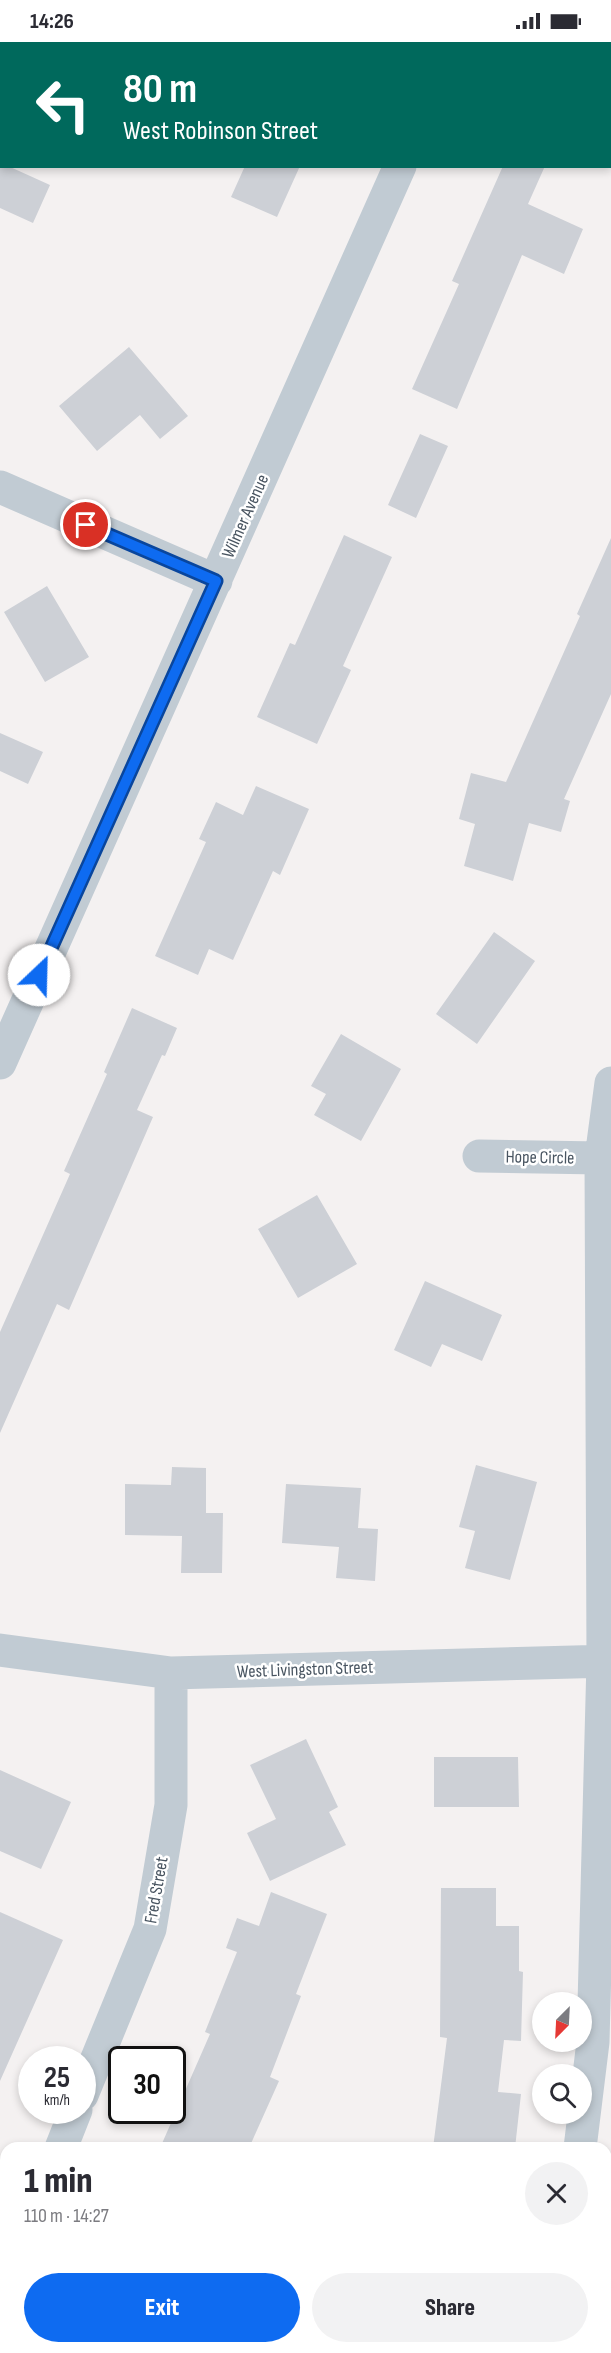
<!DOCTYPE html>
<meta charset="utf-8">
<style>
body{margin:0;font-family:"Sofia Sans Condensed",sans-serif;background:#f2f2f3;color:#2b2b33;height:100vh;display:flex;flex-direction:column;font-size:22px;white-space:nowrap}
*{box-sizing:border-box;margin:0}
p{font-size:20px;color:#7c7c81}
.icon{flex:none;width:33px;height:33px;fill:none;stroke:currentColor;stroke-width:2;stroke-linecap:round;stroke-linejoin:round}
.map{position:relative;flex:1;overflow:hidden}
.side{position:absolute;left:0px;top:2100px;width:612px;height:212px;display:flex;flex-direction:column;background:#fff;border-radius:18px 18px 0 0;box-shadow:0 3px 9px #0003}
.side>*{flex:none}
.hud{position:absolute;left:0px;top:0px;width:612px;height:126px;box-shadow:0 3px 9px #0003;background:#00695c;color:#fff;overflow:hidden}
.needle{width:39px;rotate:204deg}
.controls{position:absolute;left:532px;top:1950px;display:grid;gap:12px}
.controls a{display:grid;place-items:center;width:60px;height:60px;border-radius:50%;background:#fff;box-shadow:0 3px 9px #0003;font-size:30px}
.speed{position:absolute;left:18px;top:2004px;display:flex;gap:12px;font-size:30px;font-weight:700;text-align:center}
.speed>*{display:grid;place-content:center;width:78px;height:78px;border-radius:50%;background:#fff;box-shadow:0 3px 9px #0003;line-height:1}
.speed small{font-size:15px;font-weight:400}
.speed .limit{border:3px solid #111;border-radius:9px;background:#fff;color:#111}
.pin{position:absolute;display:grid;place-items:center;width:51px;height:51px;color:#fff;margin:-26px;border:3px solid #fff;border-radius:50%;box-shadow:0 2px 6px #0007}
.me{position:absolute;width:66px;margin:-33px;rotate:24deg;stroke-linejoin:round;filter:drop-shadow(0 0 4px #0008)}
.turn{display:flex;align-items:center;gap:21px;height:126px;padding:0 24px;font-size:27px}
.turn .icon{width:78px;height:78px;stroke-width:2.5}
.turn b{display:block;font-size:42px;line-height:51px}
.round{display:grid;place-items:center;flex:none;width:63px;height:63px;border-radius:32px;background:#f2f2f3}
.summary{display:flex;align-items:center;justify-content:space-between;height:102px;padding:0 24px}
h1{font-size:36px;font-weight:800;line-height:45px}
.action{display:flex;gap:12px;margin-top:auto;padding:12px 24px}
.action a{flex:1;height:69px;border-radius:36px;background:#0e6bf1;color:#fff;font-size:24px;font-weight:800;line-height:69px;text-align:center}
.action a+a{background:#f2f2f3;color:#2b2b33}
.status{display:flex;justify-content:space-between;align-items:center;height:42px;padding:0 30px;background:#fff;direction:ltr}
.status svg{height:16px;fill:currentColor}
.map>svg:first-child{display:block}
.water{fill:#89d9f2}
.building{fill:#cdd0d6}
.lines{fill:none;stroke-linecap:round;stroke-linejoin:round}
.minor{stroke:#c1cbd3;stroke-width:33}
.route-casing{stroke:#09469d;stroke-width:15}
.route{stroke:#0e6bf1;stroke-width:10}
.labels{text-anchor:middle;stroke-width:5;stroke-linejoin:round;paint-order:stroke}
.street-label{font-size:18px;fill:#485460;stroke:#fff}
</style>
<div class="status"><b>14:26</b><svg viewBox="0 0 49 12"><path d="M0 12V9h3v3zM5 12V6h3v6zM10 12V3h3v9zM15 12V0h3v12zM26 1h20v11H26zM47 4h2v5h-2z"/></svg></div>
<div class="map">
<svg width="611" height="2311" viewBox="0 0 611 2311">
<rect width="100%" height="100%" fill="#f4f1f1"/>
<!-- water -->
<path class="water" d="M120,2306H191L203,2311H133Z"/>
<!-- building -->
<path class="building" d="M0,121L2,124H8L50,143L33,181L0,166Z
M245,124H300L277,175L231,155Z
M503,124H545L528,162L583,187L564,232L522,213L457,367L412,347L459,242L452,239Z
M129,305L188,374L160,397L140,373L97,409L59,364Z
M420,392L448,404L416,476L388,463Z
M344,493L392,515L343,624L351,628L317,702L257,675L290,601L295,603Z
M611,496V652L564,757L570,759L561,790L529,781L513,839L464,824L475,782L459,777L471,731L506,740L580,574L577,572Z
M47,544L89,615L45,640L4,570Z
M0,691L43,710L28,742L0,729Z
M256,744L309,767L280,833L273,829L233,918L209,907L198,933L155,914L206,800L199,797L216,760L243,773Z
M494,890L535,919L477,1002L436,972Z
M132,966L177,986L165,1014L162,1013L137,1068L153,1075L69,1268L57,1262L0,1391V1290L70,1132L64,1129L107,1032L104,1030Z
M341,992L401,1027L361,1099L314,1073L326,1052L311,1044Z
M317,1153L357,1222L298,1256L258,1187Z
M425,1239L502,1273L482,1319L442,1302L431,1325L394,1308Z
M476,1423L537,1440L510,1538L465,1526L475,1489L459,1485Z
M172,1425L206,1426V1471H223L222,1531H181L182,1494L125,1493V1442L171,1443Z
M286,1442L361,1446L358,1486L378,1487L375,1539L336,1536L339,1505L282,1501Z
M306,1697L338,1765L329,1770L346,1803L270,1839L247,1791L276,1777L250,1723Z
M434,1715H518L519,1765H434Z
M0,1728L71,1760L41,1827L0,1809Z
M441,1846H496V1884H519V1929L523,1930L521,1999L504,1998L498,2050L521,2052L515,2106H433L447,1996L440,1995Z
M271,1850L327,1872L296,1952L301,1954L270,2035L279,2039L249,2106H160L210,1992L205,1990L237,1910L226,1906L237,1876L259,1884Z
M0,1870L63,1898L0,2039Z"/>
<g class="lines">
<!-- minor -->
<path class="minor" d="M455,2L456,0
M0,445L216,539
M0,1021L400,124
M479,1114L601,1116
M0,1608L171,1631L611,1619
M82,2053L150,1887L171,1763V1631
M61,2106L76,2068
M580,2106L593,2000L603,1619L601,1116L611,1041
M532,2311L534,2306"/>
</g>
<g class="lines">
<!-- route casing -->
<g class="route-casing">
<path id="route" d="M39,933L216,539L86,483"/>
</g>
<!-- route -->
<use href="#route" class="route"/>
</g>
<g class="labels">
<!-- street labels -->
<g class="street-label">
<text transform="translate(245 474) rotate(-66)" y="6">Wilmer Avenue</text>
<text transform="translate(540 1115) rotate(1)" y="6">Hope Circle</text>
<text transform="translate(305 1627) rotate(-2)" y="6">West Livingston Street</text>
<text transform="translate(156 1848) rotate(-80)" y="6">Fred Street</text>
</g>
</g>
</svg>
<div class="controls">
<a><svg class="needle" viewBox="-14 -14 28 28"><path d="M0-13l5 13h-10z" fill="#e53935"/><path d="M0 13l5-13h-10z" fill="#7c7c81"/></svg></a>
<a><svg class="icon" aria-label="search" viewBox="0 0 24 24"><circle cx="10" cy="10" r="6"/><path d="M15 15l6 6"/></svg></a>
</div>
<div class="speed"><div>25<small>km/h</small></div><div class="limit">30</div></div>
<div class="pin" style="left:86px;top:483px;background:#d93025"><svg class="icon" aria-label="arrive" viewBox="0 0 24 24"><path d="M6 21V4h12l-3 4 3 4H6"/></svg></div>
<svg class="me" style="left:39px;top:933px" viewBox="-20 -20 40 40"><circle r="19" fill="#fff"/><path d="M0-13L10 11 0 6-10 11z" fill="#0e6bf1"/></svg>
<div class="hud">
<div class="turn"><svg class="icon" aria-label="left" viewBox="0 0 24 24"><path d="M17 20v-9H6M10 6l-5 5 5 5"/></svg><div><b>80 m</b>West Robinson Street</div></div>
</div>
<section class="side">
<div class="summary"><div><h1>1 min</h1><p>110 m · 14:27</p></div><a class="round"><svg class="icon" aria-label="close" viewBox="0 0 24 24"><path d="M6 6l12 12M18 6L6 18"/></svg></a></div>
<div class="action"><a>Exit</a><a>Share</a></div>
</section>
</div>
